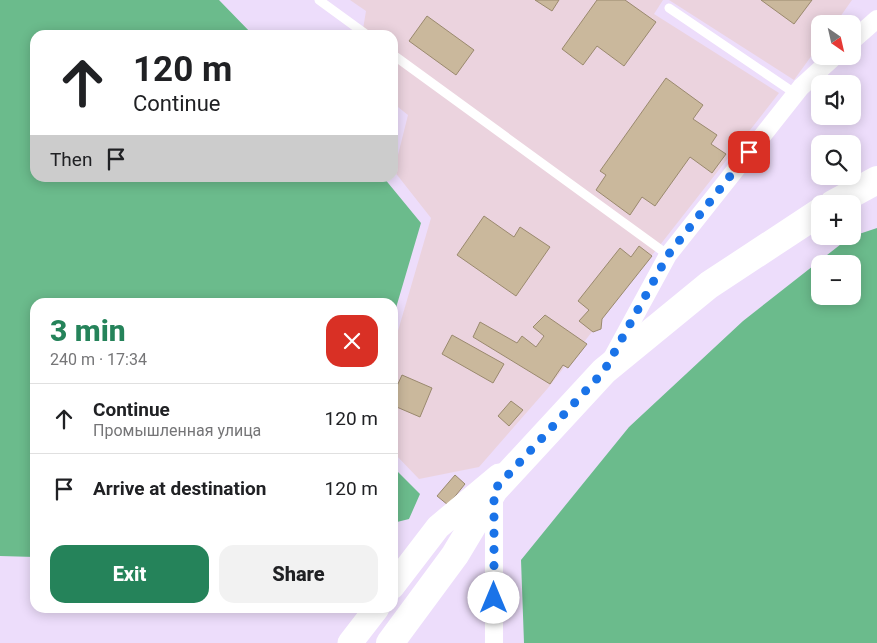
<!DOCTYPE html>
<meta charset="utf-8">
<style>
body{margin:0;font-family:Roboto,sans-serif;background:#f2f2f2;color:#202124;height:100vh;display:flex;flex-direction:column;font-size:19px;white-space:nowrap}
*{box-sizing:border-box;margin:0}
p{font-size:16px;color:#757577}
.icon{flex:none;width:28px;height:28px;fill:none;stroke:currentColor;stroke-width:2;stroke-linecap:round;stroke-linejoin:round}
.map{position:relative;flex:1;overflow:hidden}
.side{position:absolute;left:30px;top:298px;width:368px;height:315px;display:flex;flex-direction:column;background:#fff;border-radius:15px;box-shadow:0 2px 12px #0003}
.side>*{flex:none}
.guide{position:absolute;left:30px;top:30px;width:368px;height:152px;border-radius:15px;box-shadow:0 2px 12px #0003;background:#fff;color:#202124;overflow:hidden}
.needle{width:32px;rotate:146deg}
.controls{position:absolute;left:811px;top:15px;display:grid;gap:10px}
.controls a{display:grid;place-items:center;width:50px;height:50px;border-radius:10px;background:#fff;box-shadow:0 2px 12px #0003;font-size:25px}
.pin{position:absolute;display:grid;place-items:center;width:42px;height:42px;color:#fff;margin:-21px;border-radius:10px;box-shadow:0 2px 8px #0006}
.me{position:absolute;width:55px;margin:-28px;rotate:0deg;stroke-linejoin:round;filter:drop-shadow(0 0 4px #0008)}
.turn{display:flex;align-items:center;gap:18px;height:105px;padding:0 20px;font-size:22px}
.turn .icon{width:65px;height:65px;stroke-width:2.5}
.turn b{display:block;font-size:35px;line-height:42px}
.then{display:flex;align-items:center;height:48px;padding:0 20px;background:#0003;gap:10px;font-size:19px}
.round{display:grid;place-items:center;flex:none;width:52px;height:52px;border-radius:15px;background:#f2f2f2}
.overview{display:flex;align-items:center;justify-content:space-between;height:85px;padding:0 20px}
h1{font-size:30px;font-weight:800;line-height:38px;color:#25835a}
.primary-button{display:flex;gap:10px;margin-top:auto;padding:10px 20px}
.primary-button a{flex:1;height:58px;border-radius:15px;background:#25835a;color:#fff;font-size:20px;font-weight:800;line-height:58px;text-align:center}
.primary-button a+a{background:#f2f2f2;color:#202124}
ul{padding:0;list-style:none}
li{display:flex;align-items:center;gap:15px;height:70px;padding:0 20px;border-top:1px solid #e0e0e0}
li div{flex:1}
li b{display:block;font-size:19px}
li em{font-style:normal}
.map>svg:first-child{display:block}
.industrial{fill:#ebd3de}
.forest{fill:#6bbb8c;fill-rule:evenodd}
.building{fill:#cab89c;stroke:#9a896e}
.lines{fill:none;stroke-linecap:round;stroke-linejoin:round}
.service{stroke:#fff;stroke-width:9}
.minor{stroke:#fff;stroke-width:18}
.secondary{stroke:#fff;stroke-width:25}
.primary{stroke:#fff;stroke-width:28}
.route{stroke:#1a73e8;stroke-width:9;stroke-dasharray:0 16.2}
</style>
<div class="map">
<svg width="877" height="643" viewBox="0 0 877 643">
<rect width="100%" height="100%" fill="#edddfb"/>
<!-- industrial -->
<path class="industrial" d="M350,0H663L654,14L779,93L548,388L479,467L419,479L393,452V348L431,218L394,171L408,115L393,103L392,35H362L366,11Z
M669,0H852L835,24H820V44L794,80Z"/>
<!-- forest -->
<path class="forest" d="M0,0H219L253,35H35V178H384L421,223L393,318L392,302H35V557L0,556Z
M877,228V643H524L521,560L629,427L743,321L850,237ZM820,264H852V296H820Z
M392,466L420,494L409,519L393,523Z"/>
<!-- building -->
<path class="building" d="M535,0H559L552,11Z
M597,0H625L656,22L624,66L597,46L583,65L562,49Z
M761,0H812L794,24Z
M427,16L474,50L456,75L409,41Z
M666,78L703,105L693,119L717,135L711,144L726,154L712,173L690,157L655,206L642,197L630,215L596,190L606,175L600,171Z
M484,216L514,237L520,227L550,247L516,296L457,255Z
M639,246L652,256L602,319L601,329L593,332L579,321L589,310L578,301L620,248L631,257Z
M545,315L587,344L568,368L563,365L550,384L473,337L480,322L517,343L522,336L536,347L544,336L533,327Z
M452,335L504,364L493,383L442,354Z
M402,375L432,388L420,417L392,405V397Z
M511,401L523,410L509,426L498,416Z
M455,475L465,484L448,505L437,496Z"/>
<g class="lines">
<!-- service -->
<path class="service" d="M319,0L367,35
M669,8L796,94
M392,54L668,255"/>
<!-- minor -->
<path class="minor" d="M852,41L877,19
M612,358L668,255L801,87L835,56
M494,493V643"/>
<!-- secondary -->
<path class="secondary" d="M392,587L438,527L499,476
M350,643L377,608"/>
<!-- primary -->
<path class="primary" d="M833,204L877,180
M390,643L455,555L494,490L604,371L709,285L820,212"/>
</g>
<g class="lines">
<!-- route -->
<path class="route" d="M494,598V490L604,371L668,255L749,152"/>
</g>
</svg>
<div class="controls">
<a><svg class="needle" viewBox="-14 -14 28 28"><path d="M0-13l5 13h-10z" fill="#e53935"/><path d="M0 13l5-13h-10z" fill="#757577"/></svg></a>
<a><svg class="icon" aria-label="sound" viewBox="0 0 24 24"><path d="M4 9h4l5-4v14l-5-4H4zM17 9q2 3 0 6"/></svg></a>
<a><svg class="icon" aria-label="search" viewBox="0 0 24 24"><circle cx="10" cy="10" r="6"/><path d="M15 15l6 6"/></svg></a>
<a>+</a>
<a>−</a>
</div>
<div class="pin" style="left:749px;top:152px;background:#d93025"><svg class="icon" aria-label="arrive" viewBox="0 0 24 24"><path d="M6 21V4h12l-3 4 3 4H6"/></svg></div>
<svg class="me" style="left:494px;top:598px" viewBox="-20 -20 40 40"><circle r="19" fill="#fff"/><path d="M0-13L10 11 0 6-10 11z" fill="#1a73e8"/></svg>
<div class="guide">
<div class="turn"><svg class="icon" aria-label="ahead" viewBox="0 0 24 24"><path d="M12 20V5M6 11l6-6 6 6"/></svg><div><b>120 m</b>Continue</div></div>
<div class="then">Then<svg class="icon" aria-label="arrive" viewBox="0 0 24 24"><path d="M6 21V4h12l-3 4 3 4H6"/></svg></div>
</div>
<section class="side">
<div class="overview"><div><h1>3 min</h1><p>240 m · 17:34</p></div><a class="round" style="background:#d93025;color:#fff"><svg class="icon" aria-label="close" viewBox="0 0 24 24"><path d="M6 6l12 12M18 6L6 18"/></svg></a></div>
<ul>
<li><svg class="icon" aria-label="ahead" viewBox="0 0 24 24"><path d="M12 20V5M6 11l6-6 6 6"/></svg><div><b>Continue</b><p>Промышленная улица</p></div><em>120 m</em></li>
<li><svg class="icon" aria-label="arrive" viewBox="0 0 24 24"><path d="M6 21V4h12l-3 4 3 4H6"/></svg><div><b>Arrive at destination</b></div><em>120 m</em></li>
</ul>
<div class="primary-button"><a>Exit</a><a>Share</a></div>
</section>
</div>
